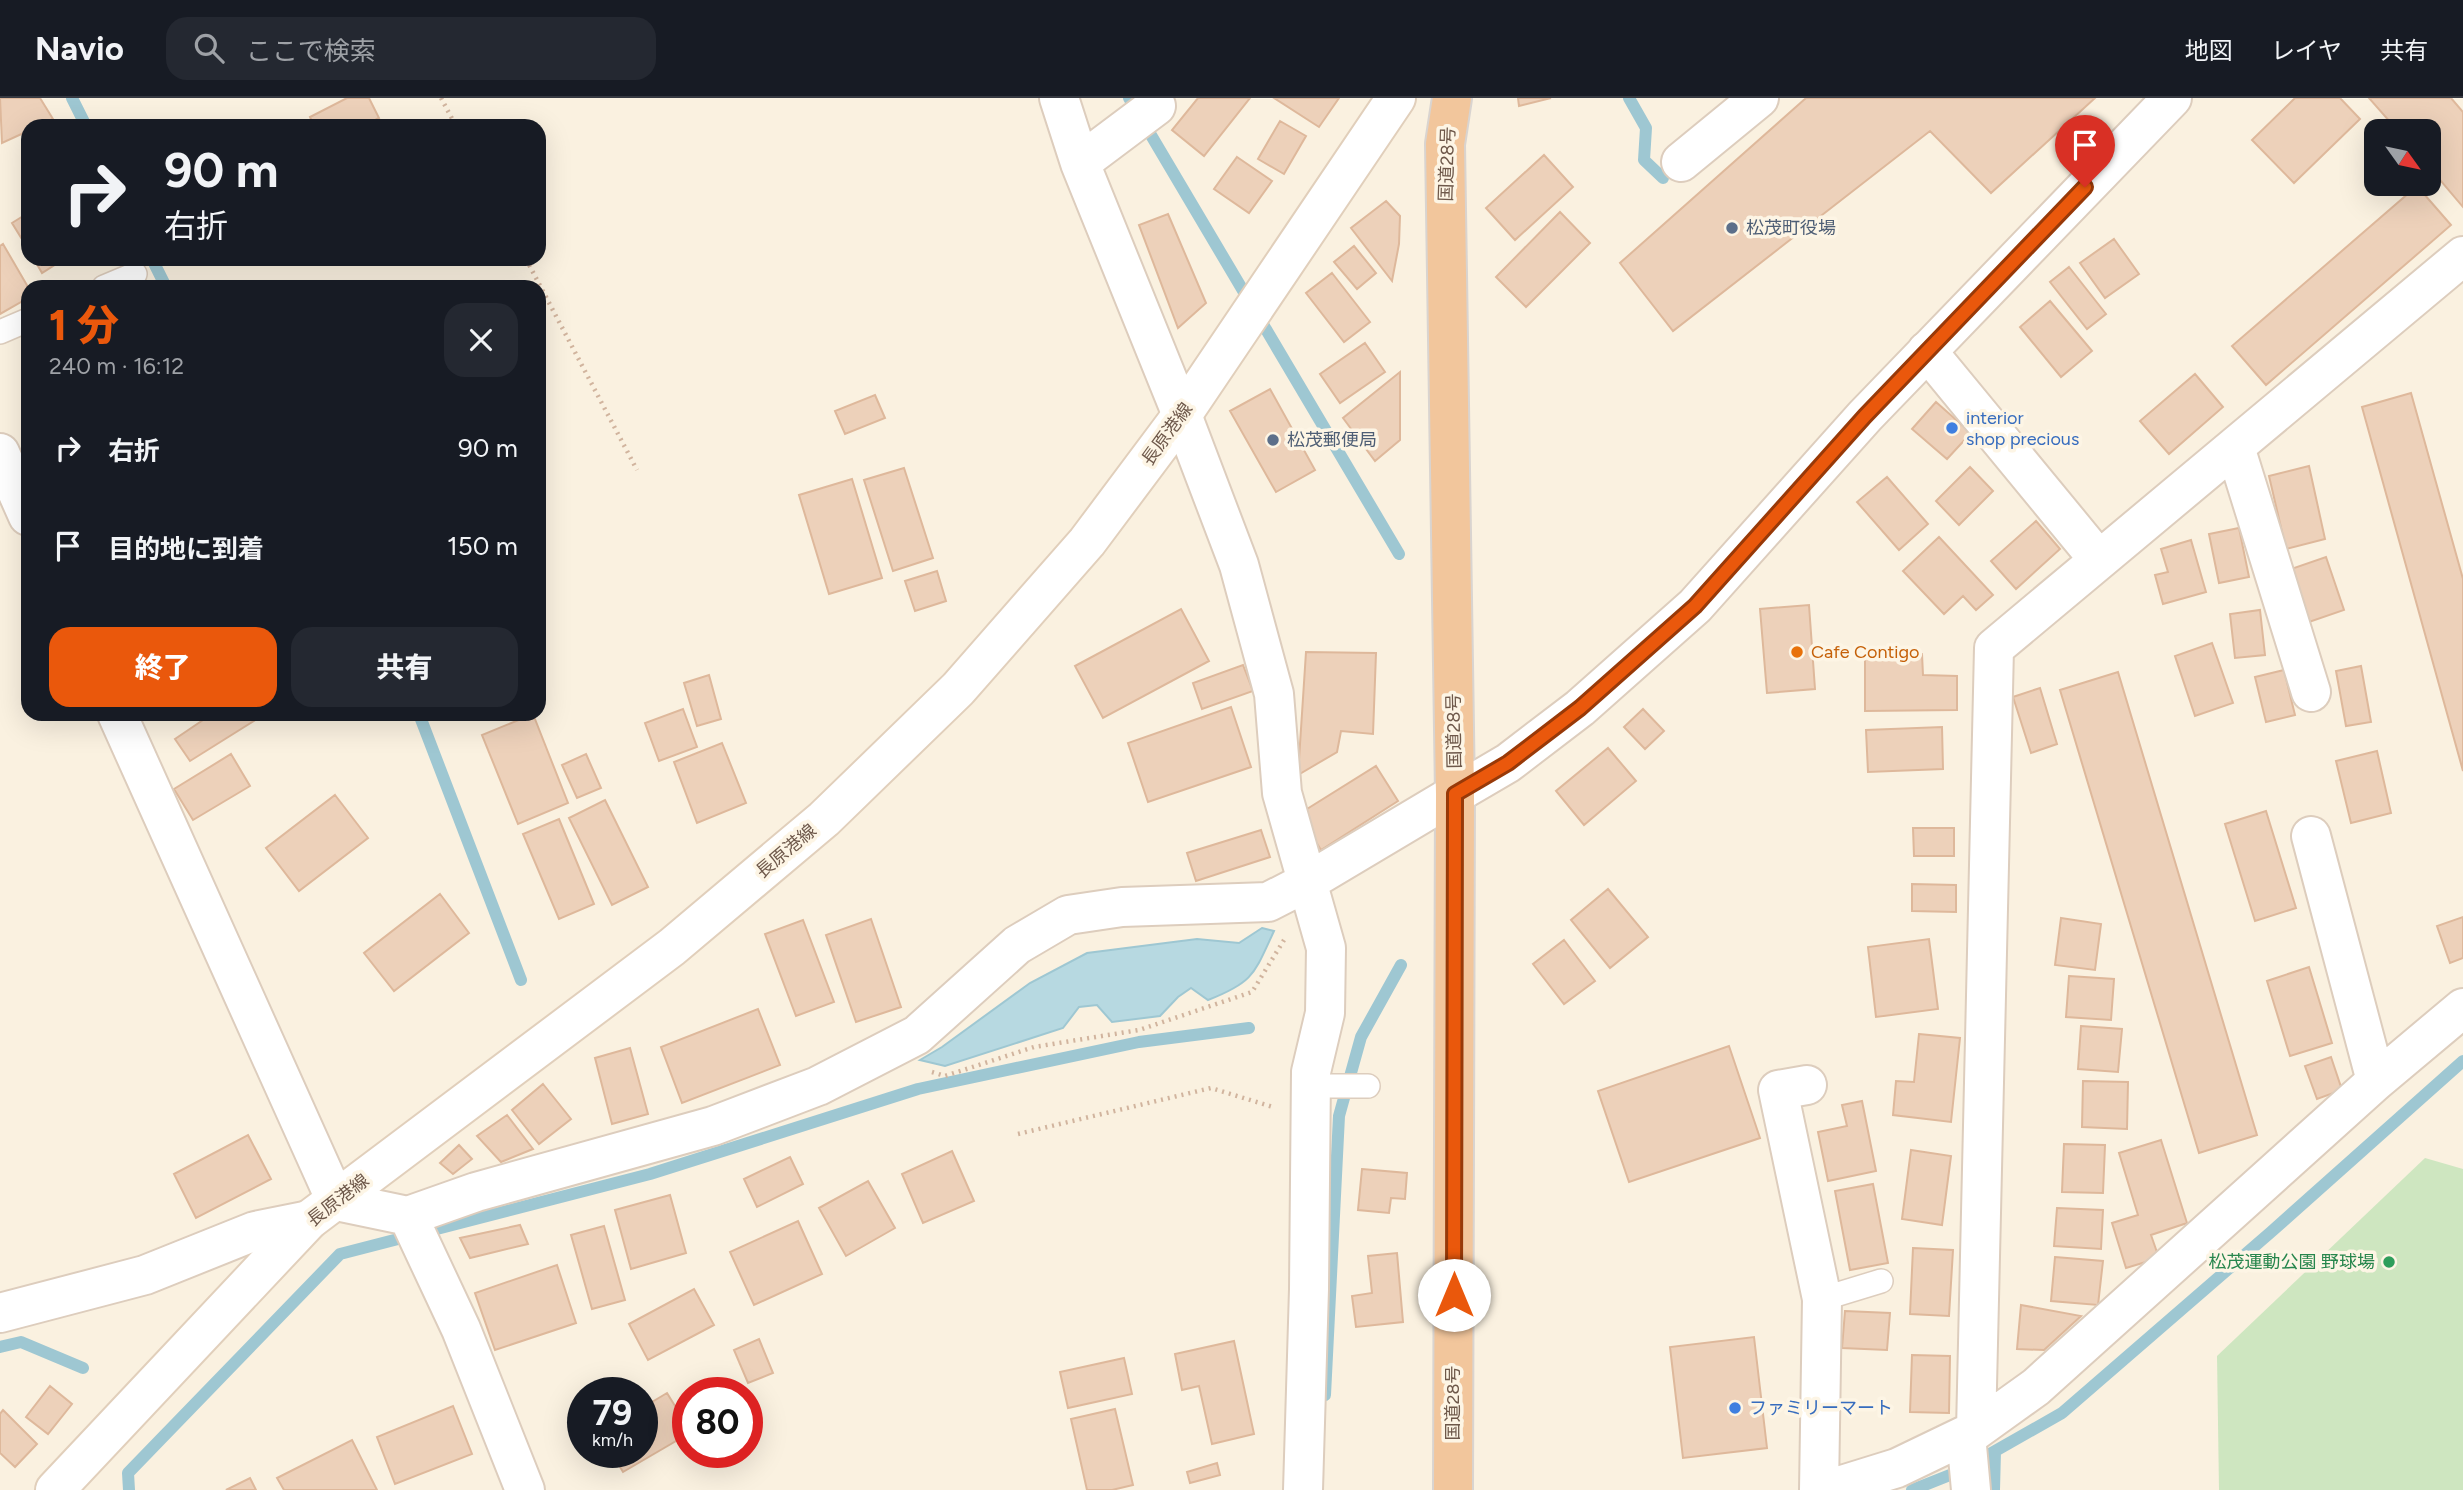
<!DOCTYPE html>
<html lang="ja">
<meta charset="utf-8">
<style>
body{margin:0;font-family:Figtree,"Noto Sans JP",sans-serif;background:#242831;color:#f1f3f6;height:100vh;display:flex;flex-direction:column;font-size:26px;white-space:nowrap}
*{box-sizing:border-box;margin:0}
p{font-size:23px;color:#9ea1a6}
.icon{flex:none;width:38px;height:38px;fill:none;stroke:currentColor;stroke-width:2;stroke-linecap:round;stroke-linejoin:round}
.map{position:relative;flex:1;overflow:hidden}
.panel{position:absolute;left:21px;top:182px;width:525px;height:441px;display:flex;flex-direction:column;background:#171b24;border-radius:21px;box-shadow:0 7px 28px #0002}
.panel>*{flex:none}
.hud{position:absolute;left:21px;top:21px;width:525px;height:147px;border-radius:21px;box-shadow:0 7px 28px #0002;background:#171b24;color:#f1f3f6;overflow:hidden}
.needle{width:46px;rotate:123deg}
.buttons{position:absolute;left:2364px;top:21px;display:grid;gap:14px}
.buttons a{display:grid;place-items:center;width:77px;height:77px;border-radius:14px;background:#171b24;box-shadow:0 7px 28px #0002;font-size:35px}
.speed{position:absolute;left:567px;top:1279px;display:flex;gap:14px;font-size:35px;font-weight:700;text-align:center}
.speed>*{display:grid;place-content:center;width:91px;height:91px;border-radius:50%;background:#171b24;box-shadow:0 7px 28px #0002;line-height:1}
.speed small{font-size:18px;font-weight:400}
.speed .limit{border:10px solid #d22;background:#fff;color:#111}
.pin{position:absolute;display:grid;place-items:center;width:60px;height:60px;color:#fff;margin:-72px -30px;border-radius:50% 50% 50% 0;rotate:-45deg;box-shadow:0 0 7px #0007}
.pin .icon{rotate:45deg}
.me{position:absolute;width:77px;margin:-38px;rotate:0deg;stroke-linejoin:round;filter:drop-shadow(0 0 5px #0008)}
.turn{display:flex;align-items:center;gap:24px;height:147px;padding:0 28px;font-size:32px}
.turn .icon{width:91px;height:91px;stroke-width:2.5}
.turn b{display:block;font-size:49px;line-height:60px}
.round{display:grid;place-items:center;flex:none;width:74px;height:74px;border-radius:21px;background:#242831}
.headline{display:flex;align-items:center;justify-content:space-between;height:119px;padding:0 28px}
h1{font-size:42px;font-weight:800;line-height:52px;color:#ea580c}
.primary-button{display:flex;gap:14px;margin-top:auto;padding:14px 28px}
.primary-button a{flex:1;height:80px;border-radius:21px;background:#ea580c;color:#fff;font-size:28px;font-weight:800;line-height:80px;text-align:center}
.primary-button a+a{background:#242831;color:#f1f3f6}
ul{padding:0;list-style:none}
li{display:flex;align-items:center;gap:21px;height:98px;padding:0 28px}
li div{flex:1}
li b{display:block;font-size:26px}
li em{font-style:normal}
header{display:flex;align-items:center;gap:42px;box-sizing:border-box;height:98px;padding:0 35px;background:#171b24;border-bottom:2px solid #363941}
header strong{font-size:33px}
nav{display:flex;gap:38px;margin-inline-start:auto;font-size:24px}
.search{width:490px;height:63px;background:#242831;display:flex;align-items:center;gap:18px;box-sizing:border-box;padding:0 24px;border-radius:21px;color:#9ea1a6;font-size:26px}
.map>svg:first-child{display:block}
.green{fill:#cee6c0}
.water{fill:#b7d9e1;stroke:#9ec7d2;stroke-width:2}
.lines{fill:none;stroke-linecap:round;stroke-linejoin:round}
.stream{stroke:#9ec7d2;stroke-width:12}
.building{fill:#edd1ba;stroke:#deb89b;stroke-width:2}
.service-casing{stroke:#ddcdbd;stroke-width:26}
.minor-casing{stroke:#ddcdbd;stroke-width:42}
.tertiary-casing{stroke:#ddcdbd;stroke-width:42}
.secondary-casing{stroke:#e1cfbb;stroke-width:42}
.trunk-casing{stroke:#d9d4d0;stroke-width:42}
.path{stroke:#d1b49e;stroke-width:4.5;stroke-dasharray:2 5;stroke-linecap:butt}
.service{stroke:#fff;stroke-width:23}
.minor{stroke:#fff;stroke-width:38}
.tertiary{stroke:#fff;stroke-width:38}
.secondary{stroke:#fff;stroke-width:38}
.trunk{stroke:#f2c69c;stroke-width:38}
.route-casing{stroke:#983908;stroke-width:18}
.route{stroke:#ea580c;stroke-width:12}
.service-dot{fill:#5c6f8a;stroke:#fdf5e5;stroke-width:2.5}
.shop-dot{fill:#3f7fe0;stroke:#fdf5e5;stroke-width:2.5}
.food-dot{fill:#e8710a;stroke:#fdf5e5;stroke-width:2.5}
.leisure-dot{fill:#2e9e5b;stroke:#fdf5e5;stroke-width:2.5}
.labels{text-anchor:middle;stroke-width:7;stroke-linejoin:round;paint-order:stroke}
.street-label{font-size:18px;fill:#6e584a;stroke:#fdf5e5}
.service-label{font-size:18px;fill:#4e5e75;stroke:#fdf5e5;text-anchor:start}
.shop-label{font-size:18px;fill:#366cbe;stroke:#fdf5e5;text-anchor:start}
.food-label{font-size:18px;fill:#c56008;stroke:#fdf5e5;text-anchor:start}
.leisure-label{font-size:18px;fill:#27864d;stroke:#fdf5e5;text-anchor:end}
</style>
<header>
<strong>Navio</strong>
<div class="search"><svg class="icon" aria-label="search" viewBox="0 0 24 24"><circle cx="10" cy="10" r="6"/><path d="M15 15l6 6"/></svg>ここで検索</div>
<nav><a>地図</a><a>レイヤ</a><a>共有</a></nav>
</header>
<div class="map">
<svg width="2463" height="1392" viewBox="0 0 2463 1392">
<rect width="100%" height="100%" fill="#faf1e0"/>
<!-- green -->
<path class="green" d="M2425,1060L2463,1071V1392H2219L2217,1258Z"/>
<!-- water -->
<path class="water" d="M1262,830L1274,833C1254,876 1254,884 1208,902L1191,890L1178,899L1160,918L1112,924L1097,907L1079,909L1063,930L945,968L920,962L942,949L1030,885L1087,855L1197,841L1239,845Z"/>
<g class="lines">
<!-- stream -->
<path class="stream" d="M72,0L86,28
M1129,0L1399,456
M1629,0L1646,30L1644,62L1663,80
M152,161L166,189
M419,616L521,882
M0,1249L21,1244L83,1270
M1325,1297L1339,1018L1361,939L1401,867
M129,1392L128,1375L340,1156L650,1076L918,991L1139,944L1249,930
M1912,1392L1960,1373L2062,1315L2271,1134L2463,963
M1994,1392L1995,1353"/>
</g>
<!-- building -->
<path class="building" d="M0,0H40L53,21L38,28H28V33L2,45Z
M347,0H369L379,20L364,28H314L310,19Z
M1198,0H1250L1204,58L1172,32Z
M1274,0H1339L1319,29Z
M1518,0H1551L1519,8Z
M1806,0H2095L1991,95L1930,33L1673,233L1620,165Z
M2295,0H2340L2360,21L2294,85L2252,42Z
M2369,0H2451L2463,14V109L2429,69V33H2398Z
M1280,23L1306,38L1284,76L1258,61Z
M1544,57L1573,89L1515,142L1486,110Z
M1237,59L1272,83L1249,115L1214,91Z
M2417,88L2451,127L2266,287L2232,248Z
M1386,103L1400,118L1399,146L1392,183L1351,130Z
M1560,114L1590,145L1526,209L1496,179Z
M28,115V151L12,125Z
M1168,116L1206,205L1178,230L1139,127Z
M2114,141L2139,176L2105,200L2080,165Z
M3,146L28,189V200L0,216V148Z
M1354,148L1376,175L1357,191L1334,164Z
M34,161H64L42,175Z
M2069,169L2106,216L2087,231L2050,184Z
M1332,175L1370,224L1344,244L1306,195Z
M2050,203L2092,253L2061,279L2020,229Z
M1365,245L1385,274L1340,305L1320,276Z
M1400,274V342L1375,363L1343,320Z
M2195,276L2223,309L2169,356L2140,323Z
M1270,291L1315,372L1276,394L1230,313Z
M2411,295L2463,481V673L2362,309Z
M875,297L885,320L845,336L835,313Z
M1936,304L1971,335L1947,361L1912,331Z
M2309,368L2325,441L2286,451L2269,378Z
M1970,369L1993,393L1959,427L1936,403Z
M904,370L933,460L893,473L864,382Z
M1887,379L1928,426L1899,452L1857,404Z
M852,381L882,480L829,496L799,397Z
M2036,423L2060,451L2016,491L1991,463Z
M2239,430L2249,479L2219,485L2209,436Z
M1939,439L1993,497L1976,512L1963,498L1944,516L1903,473Z
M2191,442L2206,494L2163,506L2155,477L2168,474L2161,451Z
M2326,459L2344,512L2309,524L2291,471Z
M937,473L946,503L915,513L905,483Z
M1809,507L1815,591L1767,595L1760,511Z
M1181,511L1209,563L1103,620L1075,568Z
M2260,512L2265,557L2235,560L2230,516Z
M2212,545L2233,605L2195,618L2175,558Z
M1306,554L1376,555L1373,636L1341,633L1337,654L1298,677Z
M1922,556L1923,577L1957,578V612L1865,613V557Z
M1243,567L1253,593L1202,611L1193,585Z
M2361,568L2371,624L2346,628L2336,573Z
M2284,572L2295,617L2266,624L2255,579Z
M2118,574L2257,1037L2199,1055L2060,592Z
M709,577L721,621L697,628L684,585Z
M2040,590L2057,646L2031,655L2013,599Z
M1231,609L1251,669L1148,704L1128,645Z
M683,611L697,649L659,663L645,625Z
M1643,611L1664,633L1645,651L1624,629Z
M199,616H265L190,663L175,641L203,622Z
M533,616L568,705L518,726L482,637Z
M1942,629L1943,671L1868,674L1866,632Z
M722,645L746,705L697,725L674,664Z
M1608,650L1636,683L1584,727L1556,693Z
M2377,653L2391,715L2351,725L2336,663Z
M231,656L250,688L193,722L174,691Z
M586,656L601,690L577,700L562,667Z
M1376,668L1398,703L1321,752L1299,716Z
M335,697L368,740L299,793L266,750Z
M605,702L648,789L612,807L569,720Z
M2266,713L2296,810L2255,823L2225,726Z
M559,721L594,806L559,821L523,736Z
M1913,730H1954V758H1914Z
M1261,732L1270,759L1196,783L1187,755Z
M1912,786L1956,787V814L1912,813Z
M1608,791L1648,839L1610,870L1571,822Z
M440,796L469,835L394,893L364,855Z
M2463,819V860L2450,865L2437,828Z
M2061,820L2101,826L2095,872L2055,867Z
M871,821L901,909L856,924L826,837Z
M803,822L834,904L796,918L765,836Z
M1929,841L1938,911L1876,919L1868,849Z
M1564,842L1595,883L1564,906L1533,866Z
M2309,869L2332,945L2290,958L2267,883Z
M2069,878L2114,881L2111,922L2066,919Z
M758,911L780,967L682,1005L661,949Z
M2081,928L2122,931L2118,974L2078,971Z
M1919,936L1960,940L1951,1024L1893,1017L1896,983L1914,984Z
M1729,948L1760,1040L1629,1084L1598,993Z
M630,950L648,1016L612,1026L595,960Z
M2331,959L2342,992L2317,1001L2305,968Z
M2083,983L2128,984L2127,1031L2082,1029Z
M543,986L571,1021L539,1046L512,1012Z
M1862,1003L1876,1073L1828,1083L1818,1034L1847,1028L1842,1007Z
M507,1017L533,1051L501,1064L477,1038Z
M248,1037L271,1081L196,1120L174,1076Z
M2161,1042L2187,1125L2151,1137L2159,1160L2126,1170L2112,1125L2138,1117L2119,1055Z
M2064,1046L2105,1047L2103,1095L2062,1094Z
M459,1047L472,1061L453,1076L440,1065Z
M1911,1052L1951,1058L1942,1127L1902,1121Z
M952,1053L974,1103L923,1125L902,1076Z
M790,1059L803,1086L757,1109L744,1081Z
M1362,1071L1407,1075L1405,1101L1391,1100L1389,1115L1358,1112Z
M868,1083L895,1130L846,1158L819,1110Z
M1873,1086L1888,1165L1850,1172L1835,1093Z
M670,1097L686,1155L631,1171L615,1112Z
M2057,1110L2103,1112L2101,1151L2054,1148Z
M798,1123L822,1176L754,1207L730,1154Z
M520,1127L528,1146L470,1160L460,1140Z
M604,1128L625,1202L592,1211L571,1137Z
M1913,1150L1953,1152L1949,1218L1910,1216Z
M1397,1155L1403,1224L1356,1229L1352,1198L1372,1195L1368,1158Z
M2055,1159L2103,1163L2098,1207L2051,1203Z
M557,1167L576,1225L495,1252L475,1195Z
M694,1191L714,1227L648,1262L629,1226Z
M2021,1207L2081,1218L2044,1252L2017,1251Z
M1845,1213L1890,1215L1887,1252L1842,1250Z
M1754,1239L1767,1350L1683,1360L1670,1249Z
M759,1241L773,1275L748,1285L734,1252Z
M1234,1243L1254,1336L1212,1346L1199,1288L1182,1292L1175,1256Z
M1912,1257L1950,1258L1949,1315L1910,1314Z
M1124,1260L1132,1296L1068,1310L1060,1274Z
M50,1288L72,1306L48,1336L26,1319Z
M667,1295L688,1329V1336L623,1374L611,1354H642V1310Z
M453,1308L472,1356L395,1386L377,1339Z
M1115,1311L1133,1387L1112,1392H1087L1071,1321Z
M3,1312L37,1346L15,1369L0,1355V1316Z
M352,1342L377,1392H284L277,1380Z
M1217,1365L1220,1377L1190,1385L1187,1374Z
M250,1380L256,1392H226Z"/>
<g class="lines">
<!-- service casing -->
<g class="service-casing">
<path id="service" d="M104,189L135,176
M0,234L28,222
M1311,988H1368
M1822,1201L1881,1183"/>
</g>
<!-- minor casing -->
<g class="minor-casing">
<path id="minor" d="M1059,0L1080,65L1182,317L1239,467L1274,596L1282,695L1326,850L1325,915L1311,974L1309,1191L1303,1392
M1681,64L1759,0
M1080,65L1156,8
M1927,253L2099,462
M2235,349L2311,594
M0,355L28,418
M117,616L336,1103L408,1118L476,1094L713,1028L818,988L917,937L1017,847L1068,817L1122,809L1268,804L1309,783L1455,696
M2311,738L2376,983
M1807,987L1778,992L1822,1201L1819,1392
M408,1118L461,1231L525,1392
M0,1215L145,1177L255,1133L309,1122
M1976,1332L1994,550L2463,158
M1966,1337L1971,1392
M1826,1392L1897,1370L1976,1332L2036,1289L2376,983L2463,910"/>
</g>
<!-- tertiary casing -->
<g class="tertiary-casing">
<path id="tertiary" d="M1455,696L1508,665L1580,610L1695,508L1865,318L2172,0"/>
</g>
<!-- secondary casing -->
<g class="secondary-casing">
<path id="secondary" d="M55,1392L309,1122L672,849L824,721L958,591L1087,444L1182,317L1396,0"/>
</g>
<!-- trunk casing -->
<g class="trunk-casing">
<path id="trunk" d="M1452,0L1445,46L1455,696L1453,1392"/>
</g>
<!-- path -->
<path class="path" d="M441,0L456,28
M526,161L637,372
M932,974L945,978L1034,949L1139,932L1252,894L1284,842
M1018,1036L1211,990L1273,1009"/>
<!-- service -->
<use href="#service" class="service"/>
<!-- minor -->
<use href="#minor" class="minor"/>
<!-- tertiary -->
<use href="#tertiary" class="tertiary"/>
<!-- secondary -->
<use href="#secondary" class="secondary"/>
<!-- trunk -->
<use href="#trunk" class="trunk"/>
</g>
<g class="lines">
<!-- route casing -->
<g class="route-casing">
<path id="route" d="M1454,1197L1455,696L1508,665L1580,610L1695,508L1865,318L2085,89"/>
</g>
<!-- route -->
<use href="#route" class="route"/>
</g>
<!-- markers -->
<g class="service-dot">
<circle cx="1732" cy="130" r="7"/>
<circle cx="1273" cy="342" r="7"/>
</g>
<g class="shop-dot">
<circle cx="1952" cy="330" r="7"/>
<circle cx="1735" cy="1310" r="7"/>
</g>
<circle class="food-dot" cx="1797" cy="554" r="7"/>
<circle class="leisure-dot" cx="2389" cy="1164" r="7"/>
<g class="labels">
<!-- street labels -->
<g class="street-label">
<text transform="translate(1447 66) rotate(-88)" y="6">国道28号</text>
<text transform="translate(1167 336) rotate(-54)" y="6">長原港線</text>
<text transform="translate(1454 633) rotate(-91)" y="6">国道28号</text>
<text transform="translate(786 753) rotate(-40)" y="6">長原港線</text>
<text transform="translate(338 1102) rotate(-38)" y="6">長原港線</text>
<text transform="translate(1453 1305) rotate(-90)" y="6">国道28号</text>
</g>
<!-- service labels -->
<g class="service-label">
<text x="1746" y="136">松茂町役場</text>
<text x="1287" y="348">松茂郵便局</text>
</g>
<!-- shop labels -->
<g class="shop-label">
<text x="1966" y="326">interior<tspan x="1966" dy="21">shop precious</tspan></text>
<text x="1749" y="1316">ファミリーマート</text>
</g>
<!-- food labels -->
<g class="food-label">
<text x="1811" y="560">Cafe Contigo</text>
</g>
<!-- leisure labels -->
<g class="leisure-label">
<text x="2375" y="1170">松茂運動公園 野球場</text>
</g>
</g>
</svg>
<div class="buttons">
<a><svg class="needle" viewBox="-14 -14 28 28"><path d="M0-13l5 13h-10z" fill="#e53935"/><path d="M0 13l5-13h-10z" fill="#9ea1a6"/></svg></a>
</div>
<div class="speed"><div>79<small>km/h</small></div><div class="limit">80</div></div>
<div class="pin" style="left:2085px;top:89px;background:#d93025"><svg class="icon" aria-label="arrive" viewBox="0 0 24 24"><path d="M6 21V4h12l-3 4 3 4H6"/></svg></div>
<svg class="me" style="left:1454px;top:1197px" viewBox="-20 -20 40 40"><circle r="19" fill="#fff"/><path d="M0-13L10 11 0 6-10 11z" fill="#ea580c"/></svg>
<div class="hud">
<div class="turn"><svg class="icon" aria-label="right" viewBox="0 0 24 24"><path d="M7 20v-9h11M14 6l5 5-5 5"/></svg><div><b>90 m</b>右折</div></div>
</div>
<section class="panel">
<div class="headline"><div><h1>1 分</h1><p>240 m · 16:12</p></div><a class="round"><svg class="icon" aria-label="close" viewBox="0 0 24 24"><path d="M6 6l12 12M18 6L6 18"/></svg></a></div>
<ul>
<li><svg class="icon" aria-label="right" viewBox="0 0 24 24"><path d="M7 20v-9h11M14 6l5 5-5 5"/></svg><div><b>右折</b></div><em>90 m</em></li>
<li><svg class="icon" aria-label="arrive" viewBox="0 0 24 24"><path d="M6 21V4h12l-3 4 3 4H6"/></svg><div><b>目的地に到着</b></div><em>150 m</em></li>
</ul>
<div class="primary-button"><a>終了</a><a>共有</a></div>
</section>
</div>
